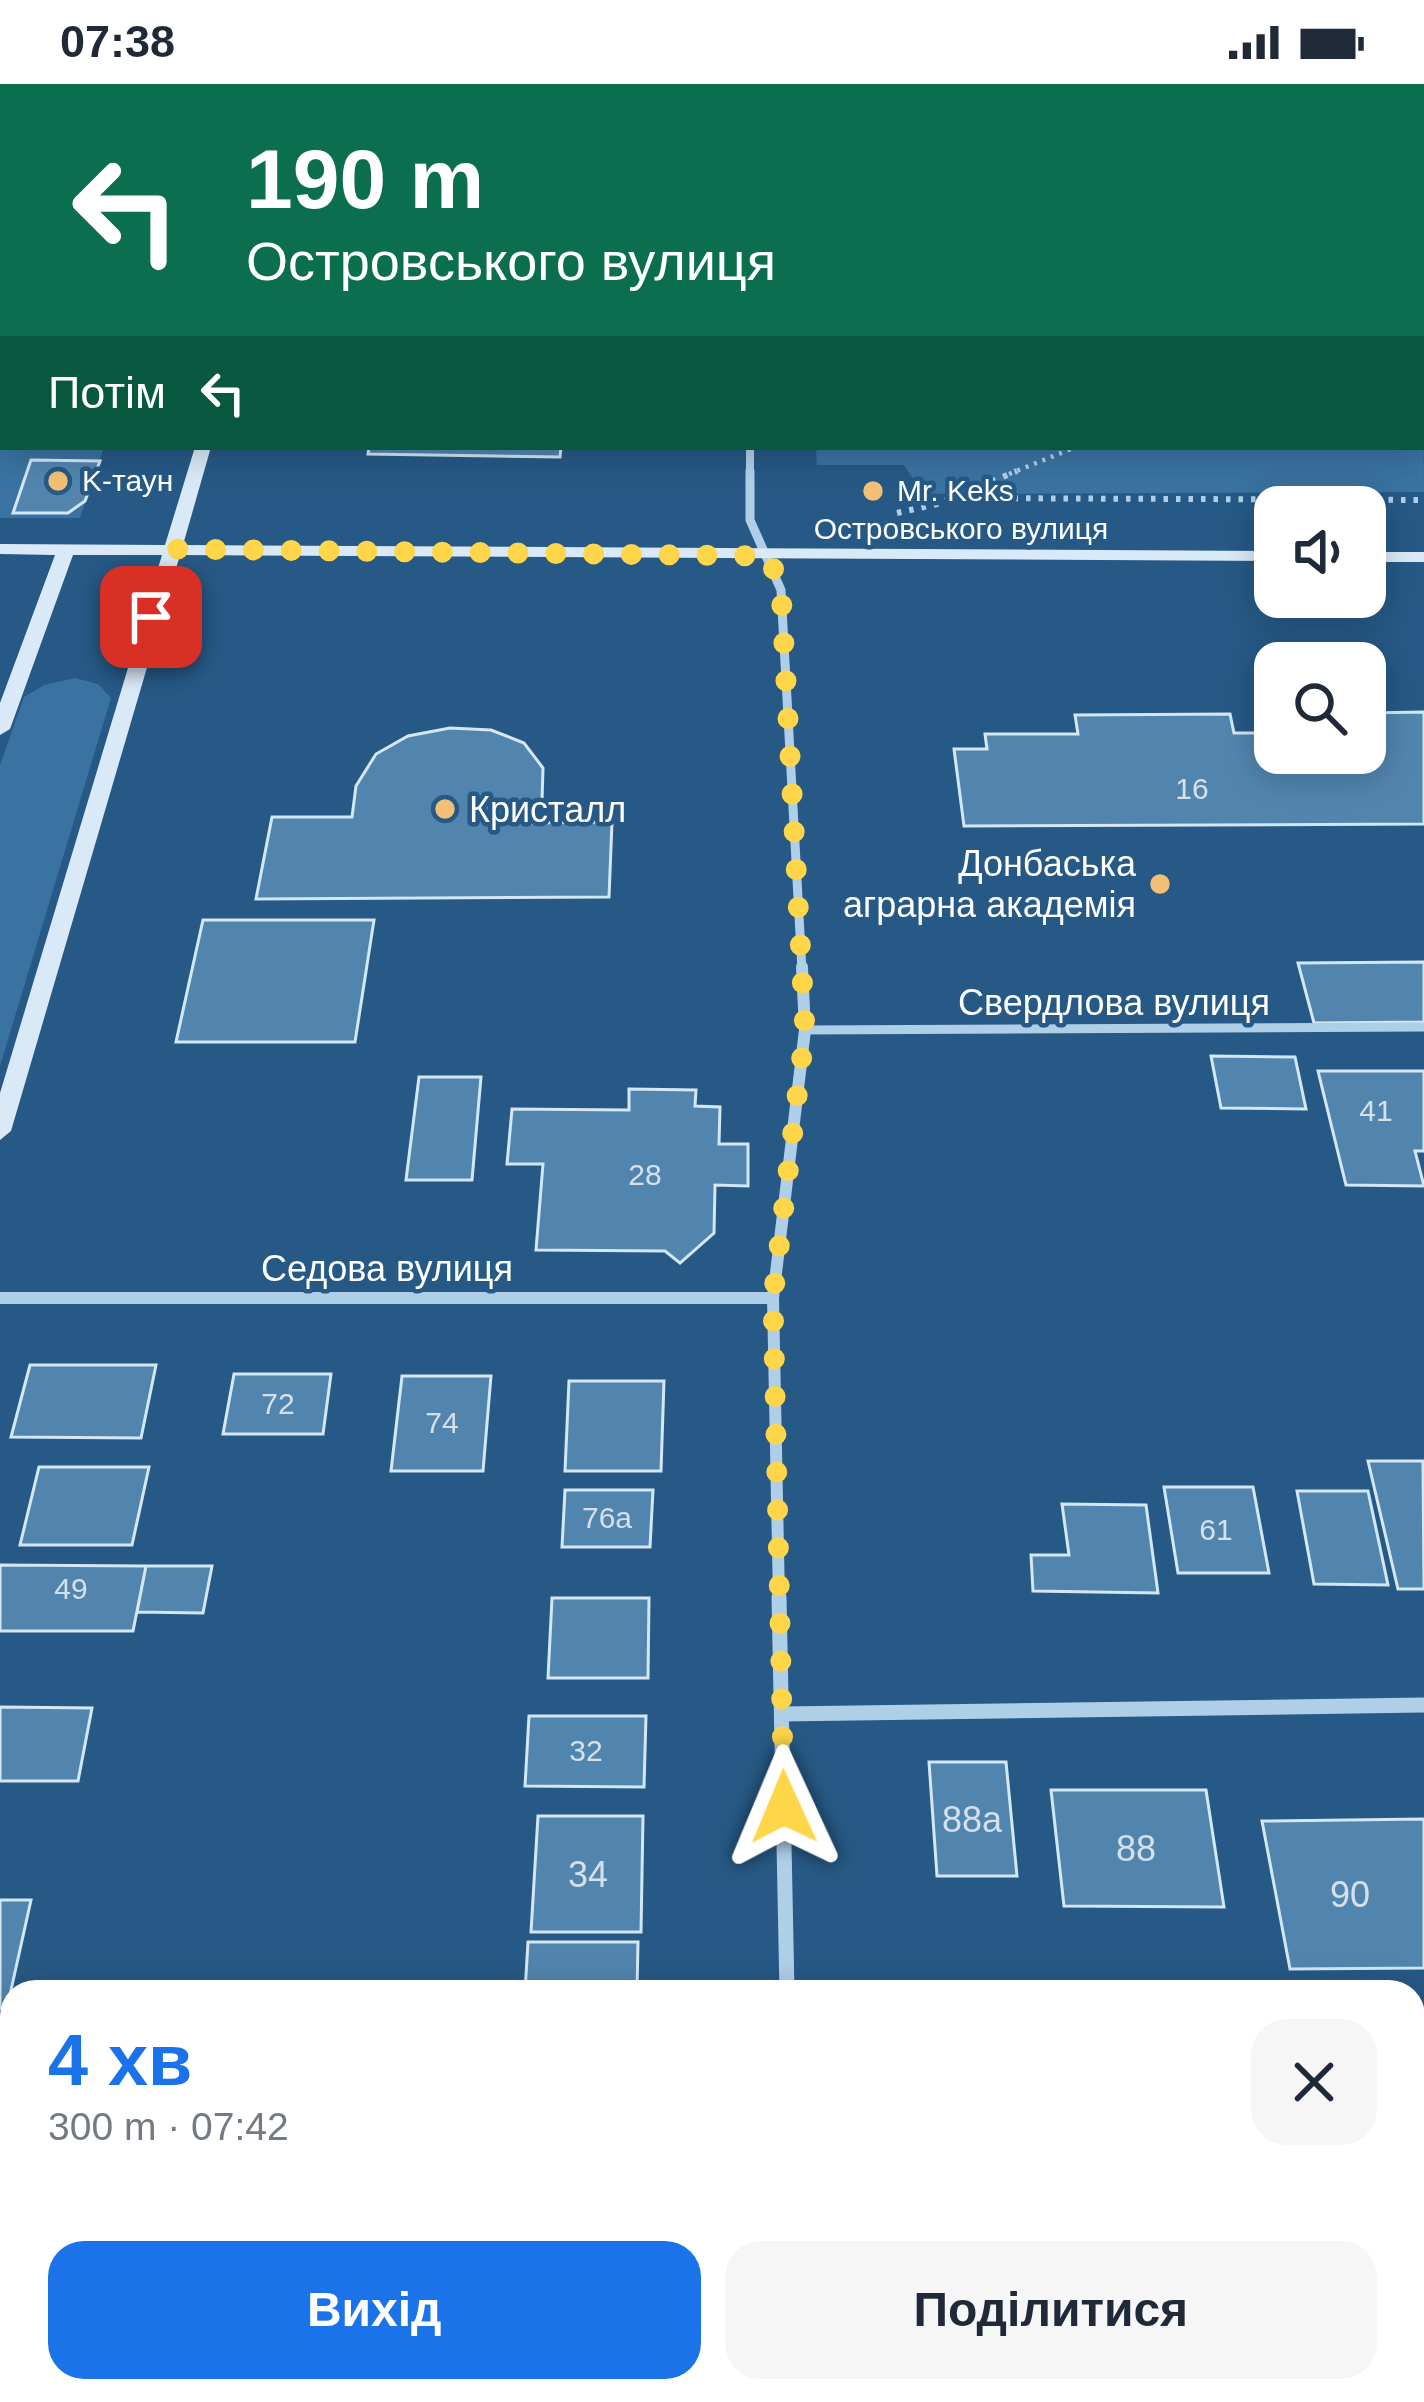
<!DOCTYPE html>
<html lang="uk">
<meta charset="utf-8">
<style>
body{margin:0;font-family:Helvetica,sans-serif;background:#f6f6f7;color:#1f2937;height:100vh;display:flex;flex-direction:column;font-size:45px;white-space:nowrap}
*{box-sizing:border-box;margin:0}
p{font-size:39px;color:#747a83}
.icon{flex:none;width:66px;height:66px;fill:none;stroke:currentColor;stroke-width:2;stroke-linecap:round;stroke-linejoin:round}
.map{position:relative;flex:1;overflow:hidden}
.panel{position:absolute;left:0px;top:1896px;width:1425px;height:423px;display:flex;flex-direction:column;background:#fff;border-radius:36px 36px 0 0;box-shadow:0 6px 30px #0003}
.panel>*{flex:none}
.banner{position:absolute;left:0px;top:0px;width:1425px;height:366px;box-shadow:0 6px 30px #0003;background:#0b6e4f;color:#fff;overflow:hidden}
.tools{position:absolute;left:1254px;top:402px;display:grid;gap:24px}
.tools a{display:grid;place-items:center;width:132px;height:132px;border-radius:24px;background:#fff;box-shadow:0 6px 30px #0003;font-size:60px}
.pin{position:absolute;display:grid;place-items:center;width:102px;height:102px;color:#fff;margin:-51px;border-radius:24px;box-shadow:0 6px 18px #0006}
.me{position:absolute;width:132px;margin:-66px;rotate:359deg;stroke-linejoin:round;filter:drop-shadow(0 0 9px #0008)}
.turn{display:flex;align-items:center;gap:42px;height:252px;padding:0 48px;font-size:54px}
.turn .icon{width:156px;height:156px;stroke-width:2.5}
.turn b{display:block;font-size:84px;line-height:102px}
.then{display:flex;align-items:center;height:114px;padding:0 48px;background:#0003;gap:24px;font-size:45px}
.round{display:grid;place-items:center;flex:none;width:126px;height:126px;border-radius:36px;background:#f6f6f7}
.overview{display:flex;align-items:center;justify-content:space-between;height:204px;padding:0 48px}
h1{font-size:72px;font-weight:800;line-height:90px;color:#1a73e8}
.primary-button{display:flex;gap:24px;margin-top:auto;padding:24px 48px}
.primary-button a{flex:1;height:138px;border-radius:36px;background:#1a73e8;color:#fff;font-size:48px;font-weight:800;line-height:138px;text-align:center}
.primary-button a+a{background:#f6f6f7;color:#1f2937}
.status{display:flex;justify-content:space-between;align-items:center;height:84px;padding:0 60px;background:#fff;direction:ltr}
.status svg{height:33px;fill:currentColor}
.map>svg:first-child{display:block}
.green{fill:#3a73a1}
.building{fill:#5285ae;stroke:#d3e7f6;stroke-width:3}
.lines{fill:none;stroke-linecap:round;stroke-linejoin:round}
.path-far1{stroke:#afcfe8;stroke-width:4.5;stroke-dasharray:3 6;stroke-linecap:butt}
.path{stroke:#afcfe8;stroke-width:6;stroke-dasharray:4.5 8;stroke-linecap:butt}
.lane{stroke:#afcfe8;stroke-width:9}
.street-far3{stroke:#afcfe8;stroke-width:8}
.street-far2{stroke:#afcfe8;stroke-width:9}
.street-far1{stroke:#afcfe8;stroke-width:12}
.street{stroke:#afcfe8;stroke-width:15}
.secondary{fill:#dae9f7;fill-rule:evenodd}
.route{stroke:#ffd54a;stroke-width:21;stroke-dasharray:0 37.8}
.poi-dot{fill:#f1c074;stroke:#265985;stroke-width:4.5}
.labels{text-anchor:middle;stroke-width:9;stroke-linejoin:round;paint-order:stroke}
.far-poi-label{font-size:30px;fill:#fff;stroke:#265985;text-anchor:start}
.far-street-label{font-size:30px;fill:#fff;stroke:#265985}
.number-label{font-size:30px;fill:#d4e0eb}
.poi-label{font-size:36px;fill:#fff;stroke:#265985;text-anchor:start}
.street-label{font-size:36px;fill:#fff;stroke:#265985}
.near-number-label{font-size:36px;fill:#d4e0eb}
</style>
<div class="status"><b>07:38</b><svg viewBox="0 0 49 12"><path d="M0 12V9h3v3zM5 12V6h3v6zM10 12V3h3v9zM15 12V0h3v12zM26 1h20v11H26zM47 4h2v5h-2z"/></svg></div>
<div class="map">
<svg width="1424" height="2318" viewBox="0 0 1424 2318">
<rect width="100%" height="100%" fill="#265985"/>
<!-- green -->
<path class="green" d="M0,68L3,363H104L80,434H0Z
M1422,119L1424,408L923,410L904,381H817L816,363H1422Z
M75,594L98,600L111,614L0,982V681L24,613L44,601Z"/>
<!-- building -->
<path class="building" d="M369,363H561L560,373L368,370Z
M31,376L100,377L85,417L68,429H13Z
M1424,628V740L964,742L954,665H987L985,650H1078L1075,631L1230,630L1234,649H1275V669H1365V629Z
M450,644L491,646L524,659L543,684L542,717L526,739L612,738L609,813L256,815L272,733H352L356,702L376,670L408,652Z
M203,836H374L355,958H176Z
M1424,878V938L1314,939L1298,879Z
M1211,972L1295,973L1306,1025L1221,1024Z
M1318,987H1424V1067H1415L1424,1102L1346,1101Z
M419,993H481L472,1096H406Z
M629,1005L696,1006L695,1022L720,1023L719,1060H748V1102L715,1101L714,1149L680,1179L665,1167L536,1166L543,1080H507L512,1025L629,1026Z
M30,1281H156L141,1354L11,1353Z
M234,1290H331L323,1350H223Z
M402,1292H491L483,1387H391Z
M569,1297H664L661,1387H565Z
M1368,1377H1423L1424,1505H1398Z
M39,1383H149L132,1461H20Z
M1164,1403H1253L1269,1489H1178Z
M565,1406H653L650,1463H562Z
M1297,1407H1368L1388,1501L1314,1500Z
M1062,1420L1146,1421L1158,1509L1033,1507L1031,1471H1069Z
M0,1481L146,1482L133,1547H0Z
M146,1482H212L203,1529L137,1528Z
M552,1514H649L648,1594H548Z
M0,1623L92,1624L78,1697H0Z
M529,1632H646L644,1703L525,1702Z
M929,1678H1006L1017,1792H937Z
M1051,1706H1206L1224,1823L1064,1822Z
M538,1732H643L641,1848H531Z
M1424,1735V1884L1290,1885L1262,1737Z
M0,1816H31L7,1924H0Z
M528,1858H638L637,1908H525Z
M1098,1903L1099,1908H981L980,1904Z
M1413,2202H1424V2318H1341L1339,2307H1413Z
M0,2240H12V2307H36L34,2318H0Z
M490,2307H638V2318H489Z
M1023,2307H1166L1168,2318H1024Z"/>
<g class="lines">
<!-- path-far1 -->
<path class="path-far1" d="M1009,390L1076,363"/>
<!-- path -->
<path class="path" d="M951,414L1424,416
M897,429L937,420L1017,387"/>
<!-- lane -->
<path class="lane" d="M805,946L1424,943"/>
<!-- street-far3 -->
<path class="street-far3" d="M750,363V390"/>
<!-- street-far2 -->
<path class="street-far2" d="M750,387V436L781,506L802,886"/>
<!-- street-far1 -->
<path class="street-far1" d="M0,1214H773
M779,1516L773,1214L805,946L802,883"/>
<!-- street -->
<path class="street" d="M779,1513L787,1908
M782,1630L1424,1621
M794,2307L795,2318"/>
<!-- secondary -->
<path class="secondary" d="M312,0H326L311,3Z
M0,22H3V30H0Z
M1422,24H1424V32H1422Z
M195,363H211L183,461L1275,467V477L180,471L11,1047L0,1056V1009L162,471H73L10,645L0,651V619L55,471L0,470V460L165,461Z
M1365,468H1424V478H1365Z"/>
</g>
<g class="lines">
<!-- route -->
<path class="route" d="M151,533L174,465L769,472L781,506L805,946L773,1214L784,1723"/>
</g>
<!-- markers -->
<g class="poi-dot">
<circle cx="58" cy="397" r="12"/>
<circle cx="873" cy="407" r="12"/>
<circle cx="445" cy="725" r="12"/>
<circle cx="1160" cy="800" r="12"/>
</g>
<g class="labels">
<!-- far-poi labels -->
<g class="far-poi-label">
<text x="82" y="407">K-таун</text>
<text x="897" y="417">Mr. Keks</text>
</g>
<!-- far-street labels -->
<g class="far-street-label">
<text x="961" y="455">Островського вулиця</text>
</g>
<!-- number labels -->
<g class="number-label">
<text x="1192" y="715">16</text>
<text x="1376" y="1037">41</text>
<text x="645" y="1101">28</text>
<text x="278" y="1330">72</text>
<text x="442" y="1349">74</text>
<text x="607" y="1444">76а</text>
<text x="1216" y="1456">61</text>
<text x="71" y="1515">49</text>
<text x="586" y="1677">32</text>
</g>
<!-- poi labels -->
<g class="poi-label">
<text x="469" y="738">Кристалл</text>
<text x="1136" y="792" text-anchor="end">Донбаська<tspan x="1136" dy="41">аграрна академія</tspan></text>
</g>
<!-- street labels -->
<g class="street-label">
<text x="1114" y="931">Свердлова вулиця</text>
<text x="387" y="1197">Седова вулиця</text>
</g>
<!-- near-number labels -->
<g class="near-number-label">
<text x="972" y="1748">88а</text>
<text x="1136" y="1777">88</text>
<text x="588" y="1803">34</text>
<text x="1350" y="1823">90</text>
</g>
</g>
</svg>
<div class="tools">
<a><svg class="icon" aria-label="sound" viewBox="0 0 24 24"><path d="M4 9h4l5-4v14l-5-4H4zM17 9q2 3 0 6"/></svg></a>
<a><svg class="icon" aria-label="search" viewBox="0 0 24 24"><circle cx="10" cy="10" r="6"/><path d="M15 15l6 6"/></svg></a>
</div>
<div class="pin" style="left:151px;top:533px;background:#d93025"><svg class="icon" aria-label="arrive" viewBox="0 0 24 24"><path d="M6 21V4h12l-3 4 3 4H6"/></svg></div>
<svg class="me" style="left:784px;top:1723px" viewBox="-20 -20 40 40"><path d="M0-17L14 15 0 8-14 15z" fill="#ffd54a" stroke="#fff" stroke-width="4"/></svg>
<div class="banner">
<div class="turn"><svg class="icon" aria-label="left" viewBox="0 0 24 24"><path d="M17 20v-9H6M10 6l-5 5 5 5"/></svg><div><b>190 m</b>Островського вулиця</div></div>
<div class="then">Потім<svg class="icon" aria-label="left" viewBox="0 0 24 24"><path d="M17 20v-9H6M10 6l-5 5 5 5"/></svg></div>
</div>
<section class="panel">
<div class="overview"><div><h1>4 хв</h1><p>300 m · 07:42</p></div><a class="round"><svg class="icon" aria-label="close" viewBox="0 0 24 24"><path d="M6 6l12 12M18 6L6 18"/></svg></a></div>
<div class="primary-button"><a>Вихід</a><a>Поділитися</a></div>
</section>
</div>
